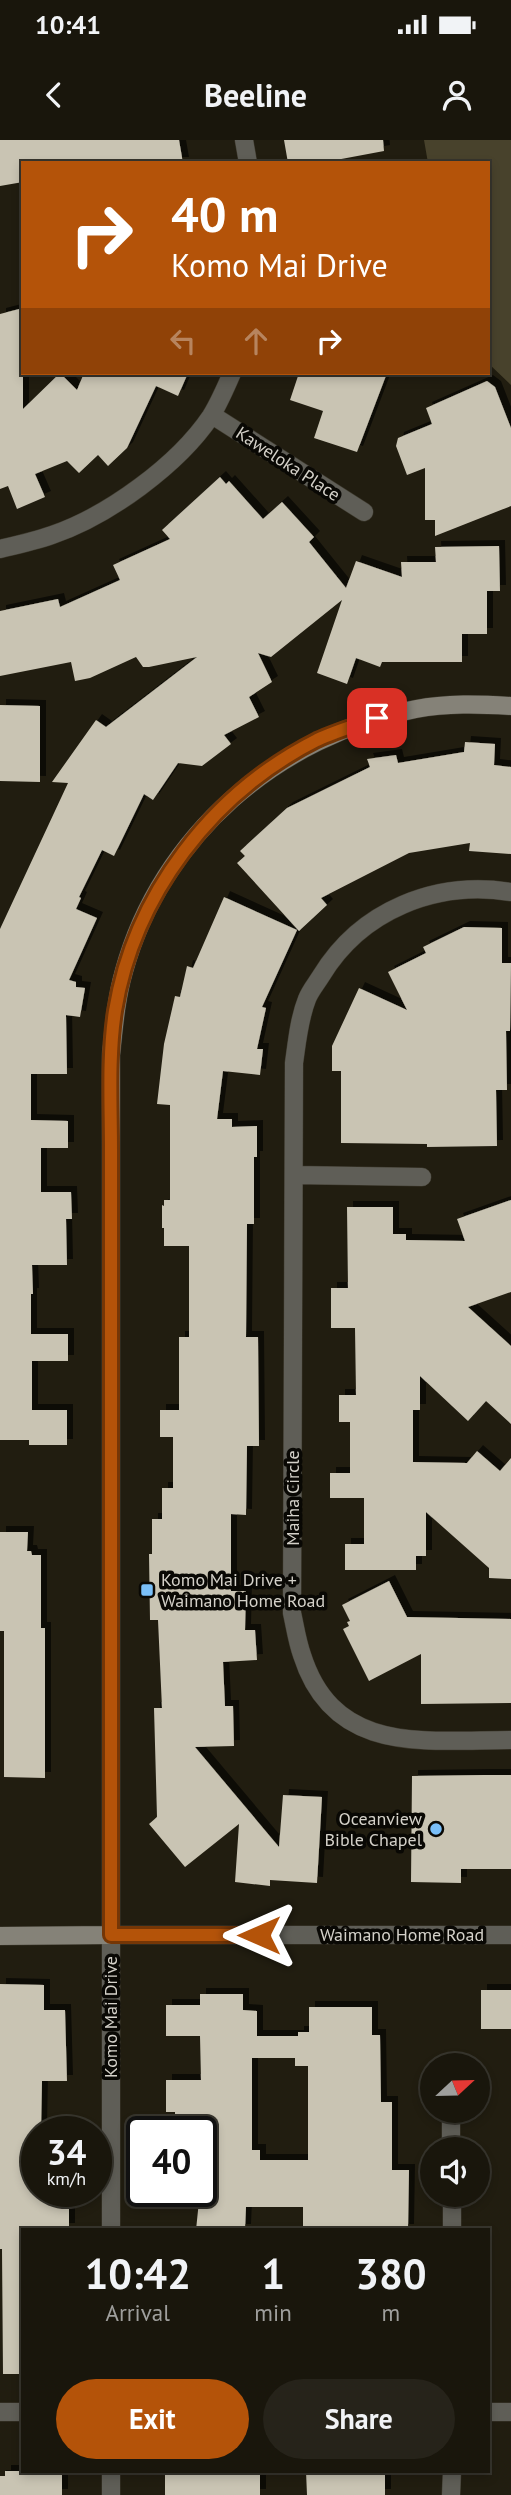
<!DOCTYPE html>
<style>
body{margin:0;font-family:"PT Sans",sans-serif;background:#26231a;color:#f1f3f6;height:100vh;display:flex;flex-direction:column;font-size:26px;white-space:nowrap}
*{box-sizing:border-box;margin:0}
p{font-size:23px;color:#9f9f9d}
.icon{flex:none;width:38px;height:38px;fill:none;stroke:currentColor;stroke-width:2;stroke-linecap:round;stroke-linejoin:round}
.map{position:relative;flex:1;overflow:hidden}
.sheet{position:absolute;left:21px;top:2088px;width:469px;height:245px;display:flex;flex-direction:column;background:#19160c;border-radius:0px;box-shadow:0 4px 10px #0003,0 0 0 2px #37352d}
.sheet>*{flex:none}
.top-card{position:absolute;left:21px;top:21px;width:469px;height:214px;border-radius:0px;box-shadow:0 4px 10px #0003,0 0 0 2px #37352d;background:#b45309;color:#fff;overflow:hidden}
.needle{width:46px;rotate:68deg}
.tools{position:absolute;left:420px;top:1913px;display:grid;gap:14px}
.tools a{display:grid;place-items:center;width:70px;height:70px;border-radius:50%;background:#19160c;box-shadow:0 4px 10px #0003,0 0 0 2px #37352d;font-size:35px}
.speed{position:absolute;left:21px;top:1976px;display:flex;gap:14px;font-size:35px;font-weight:700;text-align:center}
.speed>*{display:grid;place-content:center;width:91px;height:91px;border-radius:50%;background:#19160c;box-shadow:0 4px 10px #0003,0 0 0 2px #37352d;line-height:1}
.speed small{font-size:18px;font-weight:400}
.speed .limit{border:4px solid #111;border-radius:10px;background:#fff;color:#111}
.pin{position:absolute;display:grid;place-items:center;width:60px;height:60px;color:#fff;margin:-30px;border-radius:14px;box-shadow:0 4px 10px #0006}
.me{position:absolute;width:77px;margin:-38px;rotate:270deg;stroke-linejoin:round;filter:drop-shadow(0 0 5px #0008)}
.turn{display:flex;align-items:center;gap:24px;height:147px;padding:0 35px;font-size:32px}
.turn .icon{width:91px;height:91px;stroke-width:2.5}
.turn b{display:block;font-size:49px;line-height:60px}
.lanes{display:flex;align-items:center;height:66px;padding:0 35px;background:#0003;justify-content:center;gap:35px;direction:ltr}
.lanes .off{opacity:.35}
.eta{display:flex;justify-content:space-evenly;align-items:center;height:119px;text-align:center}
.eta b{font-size:42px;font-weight:700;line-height:49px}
.button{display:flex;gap:14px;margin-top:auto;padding:14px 35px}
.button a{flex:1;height:80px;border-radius:42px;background:#b45309;color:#fff;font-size:28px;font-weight:700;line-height:80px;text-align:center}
.button a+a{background:#26231a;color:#f1f3f6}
.status{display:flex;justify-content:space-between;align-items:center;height:49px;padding:0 35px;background:#19160c;direction:ltr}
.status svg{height:19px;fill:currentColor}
header{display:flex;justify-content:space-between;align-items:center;height:91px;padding:0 35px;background:#19160c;font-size:32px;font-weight:700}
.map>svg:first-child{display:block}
.green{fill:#48422c}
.building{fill:#c9c4b3;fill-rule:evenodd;filter:url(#shadow)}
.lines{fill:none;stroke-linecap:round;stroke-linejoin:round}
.minor-casing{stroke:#3e3a2e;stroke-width:19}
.tertiary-casing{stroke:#3e3a2e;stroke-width:19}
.secondary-casing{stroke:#3e3a2e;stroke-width:19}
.minor{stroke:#5f5e57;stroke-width:18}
.tertiary{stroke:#5f5e57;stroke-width:18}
.secondary{stroke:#858278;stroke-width:18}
.route-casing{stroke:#753606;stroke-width:18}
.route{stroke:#b45309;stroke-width:12}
.poi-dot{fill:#7abff8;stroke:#090804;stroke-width:2.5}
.labels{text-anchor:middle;stroke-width:7;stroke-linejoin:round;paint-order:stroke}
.street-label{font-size:18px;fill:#d4d1c9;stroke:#090804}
.poi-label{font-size:18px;fill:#d4d1c9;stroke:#090804;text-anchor:start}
</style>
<div class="status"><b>10:41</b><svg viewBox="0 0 49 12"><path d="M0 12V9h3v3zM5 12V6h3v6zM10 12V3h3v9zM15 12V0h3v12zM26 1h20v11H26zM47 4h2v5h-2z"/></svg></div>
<header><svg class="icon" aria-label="back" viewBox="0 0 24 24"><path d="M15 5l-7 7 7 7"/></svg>Beeline<svg class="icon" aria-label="person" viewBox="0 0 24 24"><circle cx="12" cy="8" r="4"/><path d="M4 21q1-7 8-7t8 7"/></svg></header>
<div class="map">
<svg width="511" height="2355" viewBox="0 0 511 2355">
<defs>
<filter id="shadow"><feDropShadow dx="6" dy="-6" stdDeviation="0" flood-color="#0009"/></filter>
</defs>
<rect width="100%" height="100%" fill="#211d10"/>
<!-- green -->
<path class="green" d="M424,0H511V245L488,223V23H428Z"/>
<!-- building -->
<path class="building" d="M0,0H179L183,23H23V42L0,46Z
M284,0H383L384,11L320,23H288Z
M23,168V269L60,233L77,250L84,233H188L178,256L156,246L127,308L108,326L98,315L79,333L67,321L35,334L45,357L17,369L8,346L0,349V174Z
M299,233H387L357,312L314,298L323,271L290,260Z
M487,241L495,247L511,288V366L435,396V380H425V328L407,335L396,306L398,298L432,284L426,268Z
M220,337L226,344L229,341L263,379L282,362L314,397L309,402L346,448L356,421L402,437L401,422H436L435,407L499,406L500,451H487V494H462V522H382L380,527L356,518L347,544L317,533L342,460L271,517L258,513L272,542L249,557L259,577L224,595L231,604L202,626L178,623L153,660L144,654L114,716L102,710L79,757L81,758L76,769L97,778L69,840L76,842V847L85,848L80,877L66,875L67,934H31V980L68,981V1008H41V1052H71L72,1079H66L67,1125H32L33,1154H31V1194H68V1221H32V1270H67V1305H29V1300H0V789L68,643L52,642L96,580L106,587L197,517L149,527H143L136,517L90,538L75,541L71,522L0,536V471L58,459L60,467L120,440L113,425L170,399L162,390Z
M0,565L40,566V642L0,641Z
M465,602L495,604L494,625L511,627V714L469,711L470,703L409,713L321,758L327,765L299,791L237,723L245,716L240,711L287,668L370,627L367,619L396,615L398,623L464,612Z
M224,757L297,790L262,867L266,868L257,909H263L260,935L223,931L217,979H232V987L257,986V1017H254V1084H247L246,1197H258L259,1306H247L246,1375L231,1374V1451H246L245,1490H255L257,1520L223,1522L225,1566H233L234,1606L195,1607L279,1707L283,1655L322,1657L317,1743L270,1740V1746L235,1742L239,1684L185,1727L149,1684L157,1677L154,1568H162L158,1480H150L149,1414H152V1379H162V1348H173V1297H160V1270H179V1197H189V1106H164V1088H162V1065L164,1066V1060H170V965L157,964L164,904L175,856L180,857L187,826L193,828Z
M464,787L502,788V823H511L510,891H506L507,950H496L497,1006L427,1007V1004L341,1003V931H332V906L359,848L407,870L388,832L426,813L423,807Z
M511,1060V1152L468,1167L511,1206V1284L486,1261L468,1281L420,1236V1270H413V1322L467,1323L477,1311L500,1331L511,1318V1439L489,1438V1428L426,1372V1416H416V1430H345V1404H364V1358H330V1333H350V1282H339V1255H356L355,1188H331V1148H348L347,1067H393V1094H406V1100L465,1101L457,1079Z
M0,1392H28L27,1411H31L32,1415H41V1488H45V1638L4,1637V1491H0Z
M389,1441L407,1477L511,1479V1563L421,1564V1514L369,1541L343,1489L349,1486L347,1482L350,1481L342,1465Z
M484,1635H511V1729H461V1743L411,1742L412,1636Z
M0,1844L44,1845V1870H65L67,1941H42L41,1992H37V2051H69V2089L23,2090V2234H3L2,2109H0Z
M481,1850H511V1889H481Z
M200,1854H243V1870L257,1871V1896H298V1892H309V1867H372V1895H380L381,1962H392V2030H409L408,2090H303V2067H246L245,2090H196L200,2051H203V2000L201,1992H175V1972H166V1940H201L200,1896H166V1865H200ZM252,1918H295V1926H308V2020H260V2010H252Z
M5,2331H62V2355H0V2336H5Z
M202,2331H260V2355H165V2332Z
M306,2331H385V2355H307Z"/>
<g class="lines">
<!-- minor casing -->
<g class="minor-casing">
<path id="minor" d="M244,0L248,23
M212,275L364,372
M0,409C17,405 35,401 52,395C108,376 178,325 211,276C219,263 226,247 232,233
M511,752C436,740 361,770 321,836C316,844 310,851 307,859C299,879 297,902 294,923L292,1473C295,1486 297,1501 302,1515C334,1616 426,1600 511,1600
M294,1035L422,1037
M451,1970V2009
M452,2054V2090
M0,2272H23
M488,2272H511
M451,2355L452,2331"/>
</g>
<!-- tertiary casing -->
<g class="tertiary-casing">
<path id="tertiary" d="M111,2090V1795H511
M111,2331V2355"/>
</g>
<!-- secondary casing -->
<g class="secondary-casing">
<path id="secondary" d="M0,1796L111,1795V915C114,886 116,859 124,831C161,695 279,595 416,569C447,563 479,564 511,566"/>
</g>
<!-- minor -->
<use href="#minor" class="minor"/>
<!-- tertiary -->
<use href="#tertiary" class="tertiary"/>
<!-- secondary -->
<use href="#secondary" class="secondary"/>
</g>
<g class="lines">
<!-- route casing -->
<g class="route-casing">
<path id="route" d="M259,1795H111V1009C111,964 108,917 115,871C134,755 212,653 317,600C336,591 357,585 377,578"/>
</g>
<!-- route -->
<use href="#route" class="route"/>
</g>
<!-- markers -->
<g class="poi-dot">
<rect x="140" y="1443" width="14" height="14" rx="3.5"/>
<circle cx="436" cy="1689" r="7"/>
</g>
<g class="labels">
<!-- street labels -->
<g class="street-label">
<text transform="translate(288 324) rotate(33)" y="6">Kaweloka Place</text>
<text transform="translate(293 1358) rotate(-90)" y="6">Maiha Circle</text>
<text x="402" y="1801">Waimano Home Road</text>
<text transform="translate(111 1877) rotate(-90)" y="6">Komo Mai Drive</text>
</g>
<!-- poi labels -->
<g class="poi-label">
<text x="161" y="1446">Komo Mai Drive +<tspan x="161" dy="21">Waimano Home Road</tspan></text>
<text x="422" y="1685" text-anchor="end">Oceanview<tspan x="422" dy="21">Bible Chapel</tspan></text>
</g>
</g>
</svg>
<div class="tools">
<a><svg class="needle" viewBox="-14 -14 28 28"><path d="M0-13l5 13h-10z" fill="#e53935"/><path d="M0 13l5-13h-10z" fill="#9f9f9d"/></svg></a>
<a><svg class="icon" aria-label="sound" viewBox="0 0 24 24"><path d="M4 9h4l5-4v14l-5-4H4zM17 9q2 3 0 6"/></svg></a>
</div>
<div class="speed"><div>34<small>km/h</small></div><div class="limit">40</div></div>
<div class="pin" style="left:377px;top:578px;background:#d93025"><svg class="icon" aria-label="arrive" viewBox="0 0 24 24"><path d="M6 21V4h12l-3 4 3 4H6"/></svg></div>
<svg class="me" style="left:259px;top:1795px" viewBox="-20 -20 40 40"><path d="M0-17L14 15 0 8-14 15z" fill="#b45309" stroke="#fff" stroke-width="4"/></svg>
<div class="top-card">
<div class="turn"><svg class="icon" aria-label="right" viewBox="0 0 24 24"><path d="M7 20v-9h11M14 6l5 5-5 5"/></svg><div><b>40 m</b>Komo Mai Drive</div></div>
<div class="lanes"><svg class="icon off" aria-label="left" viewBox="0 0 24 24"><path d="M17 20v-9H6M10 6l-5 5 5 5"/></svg><svg class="icon off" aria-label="ahead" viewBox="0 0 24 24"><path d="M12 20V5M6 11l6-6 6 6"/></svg><svg class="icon" aria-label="right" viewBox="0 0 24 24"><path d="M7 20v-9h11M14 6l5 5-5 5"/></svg></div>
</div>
<section class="sheet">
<div class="eta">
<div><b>10:42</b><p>Arrival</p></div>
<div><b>1</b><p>min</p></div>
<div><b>380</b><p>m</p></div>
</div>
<div class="button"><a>Exit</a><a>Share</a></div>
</section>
</div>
